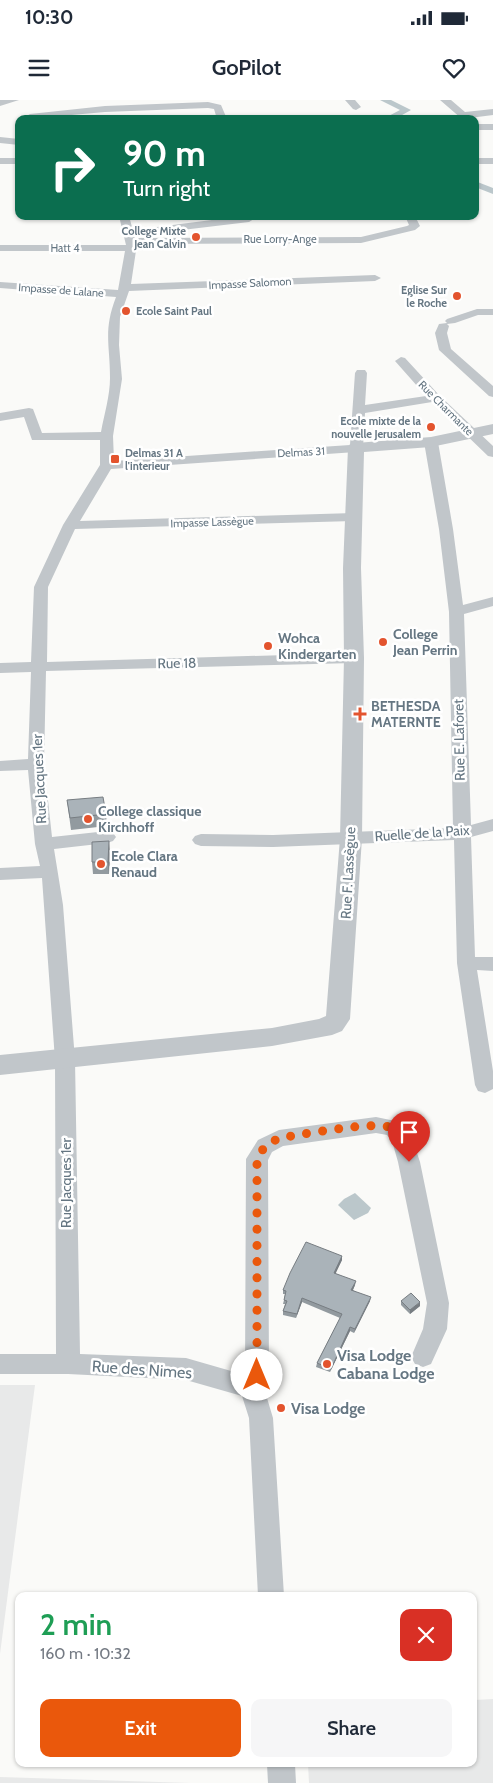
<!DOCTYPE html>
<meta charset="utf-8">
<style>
body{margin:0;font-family:Cabin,sans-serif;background:#f6f6f7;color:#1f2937;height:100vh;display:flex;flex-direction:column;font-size:19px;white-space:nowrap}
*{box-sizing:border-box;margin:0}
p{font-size:16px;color:#747a83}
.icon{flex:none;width:28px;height:28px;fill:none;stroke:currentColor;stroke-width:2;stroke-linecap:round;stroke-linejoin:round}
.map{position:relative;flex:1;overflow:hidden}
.panel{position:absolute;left:15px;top:1492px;width:462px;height:175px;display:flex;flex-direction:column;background:#fff;border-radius:10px;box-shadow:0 1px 4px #0004}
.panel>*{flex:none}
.banner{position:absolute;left:15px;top:15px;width:464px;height:105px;border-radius:10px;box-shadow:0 1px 4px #0004;background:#0b6e4f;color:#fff;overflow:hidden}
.pin{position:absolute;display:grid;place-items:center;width:42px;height:42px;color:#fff;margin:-51px -21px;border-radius:50% 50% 50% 0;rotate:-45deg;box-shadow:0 0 5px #0007}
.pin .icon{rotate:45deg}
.me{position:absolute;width:55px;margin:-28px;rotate:0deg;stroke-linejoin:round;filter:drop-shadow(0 0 4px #0008)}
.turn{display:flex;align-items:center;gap:18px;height:105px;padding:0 25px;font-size:22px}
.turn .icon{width:65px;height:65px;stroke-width:2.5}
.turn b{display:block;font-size:35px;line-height:42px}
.round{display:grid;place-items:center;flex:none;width:52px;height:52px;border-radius:10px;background:#f6f6f7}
.summary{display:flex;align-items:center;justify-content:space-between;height:85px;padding:0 25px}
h1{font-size:30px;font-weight:600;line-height:38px;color:#1e9e55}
.action{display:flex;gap:10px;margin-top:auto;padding:10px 25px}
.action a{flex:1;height:58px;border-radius:10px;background:#ea580c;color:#fff;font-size:20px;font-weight:600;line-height:58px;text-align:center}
.action a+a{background:#f6f6f7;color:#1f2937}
.status{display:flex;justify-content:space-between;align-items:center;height:35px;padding:0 25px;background:#fff;direction:ltr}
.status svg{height:14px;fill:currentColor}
header{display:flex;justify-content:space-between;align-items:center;height:65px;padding:0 25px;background:#fff;font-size:22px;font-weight:600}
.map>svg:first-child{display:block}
.built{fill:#e8e9e9}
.water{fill:#bbc7cb}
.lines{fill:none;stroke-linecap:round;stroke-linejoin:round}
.canal{fill:#bbc7cb;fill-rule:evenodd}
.minor{fill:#c1c6ca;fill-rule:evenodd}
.tertiary{fill:#c1c6ca;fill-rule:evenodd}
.wall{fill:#929a9f}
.shaded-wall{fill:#777d82}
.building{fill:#aab3b9;stroke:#777d82}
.route{stroke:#ea580c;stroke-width:9;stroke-dasharray:0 16.2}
.poi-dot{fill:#e3542e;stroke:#fff;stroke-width:2}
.labels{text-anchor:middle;stroke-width:5;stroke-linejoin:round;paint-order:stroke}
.far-poi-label{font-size:11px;font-weight:bold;fill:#657682;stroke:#fff;text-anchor:end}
.far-street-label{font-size:11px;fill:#657682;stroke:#fff}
.poi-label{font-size:14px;font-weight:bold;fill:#657682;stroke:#fff;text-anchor:start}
.street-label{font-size:14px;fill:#657682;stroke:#fff}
.near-poi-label{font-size:16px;font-weight:bold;fill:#657682;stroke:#fff;text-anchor:start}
.near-street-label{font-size:16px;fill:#657682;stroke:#fff}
</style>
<div class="status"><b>10:30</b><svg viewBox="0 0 49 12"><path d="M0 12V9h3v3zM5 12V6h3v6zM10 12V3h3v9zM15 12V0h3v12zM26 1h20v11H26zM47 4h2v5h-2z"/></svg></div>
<header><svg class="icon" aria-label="menu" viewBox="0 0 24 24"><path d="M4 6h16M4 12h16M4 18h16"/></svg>GoPilot<svg class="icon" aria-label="heart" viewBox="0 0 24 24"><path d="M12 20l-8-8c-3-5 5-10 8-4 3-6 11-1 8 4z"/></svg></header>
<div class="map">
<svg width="493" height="1683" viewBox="0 0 493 1683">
<rect width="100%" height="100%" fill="#fafaf8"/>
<!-- built -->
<path class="built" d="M0,1285H35L0,1554Z
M493,1599V1683H309L308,1664H474V1600Z
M0,1677L191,1683H0Z"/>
<!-- water -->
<path class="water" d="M355,1093L371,1108L368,1113L354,1120L338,1105L344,1099Z"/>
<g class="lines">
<!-- canal -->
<path class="canal" d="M380,0H391L411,10L395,19H383L400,10Z
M475,81L493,88V94L475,87Z"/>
<!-- minor -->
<path class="minor" d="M0,0H19L0,6Z
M345,0H355L361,7L356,10L353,9Z
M440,0H451L465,12L493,9V15L462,19Z
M208,2L221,5L227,19H217L214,9L208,8L105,12L27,19L25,17L30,14L105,6Z
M475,24H493V30H475Z
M0,37L19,39V45L0,43Z
M0,58H19V64H0Z
M475,58H493V64H475Z
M119,116H129L135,138L361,137L407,126L409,125L405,116H415L420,126L415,130L361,143L137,144L131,184L375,175L381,178L375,181L129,191L120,217L119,245L122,279L113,336L114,361L350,345L355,273L357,270H365L367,273L365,305L426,296L395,261L401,257L405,258L439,295L493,346V357L488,356L432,302L365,313L363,348L356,352L111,369L80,421L354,413L361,417L354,421L75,429L48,487L47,562L354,553L359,555L362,558L359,561L354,563L46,571L44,664L52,737L107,731L113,733L116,737L113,741L107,743L54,749L63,805L75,960L80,1254L186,1258L245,1275L246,1059L258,1040L279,1030L376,1017L400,1022L412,1038L420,1062L449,1203L447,1229L431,1264L423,1267L415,1264L411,1257L423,1229L427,1203L398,1062L392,1041L387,1035L376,1033L283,1046L272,1052L268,1060L269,1275L264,1288L273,1318L284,1496H258L249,1318L242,1296L186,1280L68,1274H0V1254H56L55,960L42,778L0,780V768L40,766L35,744L28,670L0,671V661L28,659L31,572L0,573V563L31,562L34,487L63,425L100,365V340H32L24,317L0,321V313L29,308L33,309L42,333L101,332C104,315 110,296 110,278C110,244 103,231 116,197L0,188V182L118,190L125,151H0V145H126Z
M243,116H253L254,119L249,122L157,133L152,130L157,127Z
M477,209H493V215H478L455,223L447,224L449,226L447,233L451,249L493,286V297L489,296L439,250L435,233L439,224L447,223L445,221L447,219Z
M431,338L438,342L453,429L463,505L493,497V506L464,514L471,725L493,719V731L471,737L475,857H493V871L477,870L493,971V989L485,993L478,991L475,985L457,863L454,740L273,747L201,746L195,744L192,740L195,736L201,734L273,735L453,728L449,512L439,429L424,342Z
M267,1664H295L296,1683H268Z"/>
<!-- tertiary -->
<path class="tertiary" d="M493,324V334L431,347L364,352L361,468L364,558L362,738L350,919L342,931L332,935L272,946L0,975V955L272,928L319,919L326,916L340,738L344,558L343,468L348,348L350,344L356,343L431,337Z"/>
</g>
<!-- wall -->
<path class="wall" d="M67,700L106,714L107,726L71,730Z
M110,753L109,774H93L92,762Z
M342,1156V1160L335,1173L355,1185L353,1190L370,1201L354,1233L350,1231L330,1272L316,1267L317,1263L340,1218L302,1202L296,1218L283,1215V1211L285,1204H283L284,1200L285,1194H283V1190Z
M401,1201L420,1206L410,1214L401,1205Z"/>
<!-- shaded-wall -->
<path class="shaded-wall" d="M109,741L110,753L109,774L108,762Z
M342,1156V1160L334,1177V1173Z
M356,1181L355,1185L351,1194V1190Z
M371,1197L370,1201L354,1233L355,1229Z
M302,1198V1202L296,1218L297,1214Z
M420,1202V1206L410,1214V1210Z
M350,1227V1231L330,1272L331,1269Z"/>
<!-- building -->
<path class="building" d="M103,697L106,714L70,718L67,700Z
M109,741L108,762H92V742Z
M306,1142L342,1156L334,1173L356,1181L351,1190L371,1197L355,1229L350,1227L331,1269L317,1263L342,1214L302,1198L297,1214L283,1211L287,1201L284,1200L286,1191L283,1190L290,1173Z
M411,1193L420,1202L410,1210L401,1201Z"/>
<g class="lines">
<!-- route -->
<path class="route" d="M257,1275V1059L265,1046L279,1038C300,1035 376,1020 392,1028C403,1033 406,1051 409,1062"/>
</g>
<!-- markers -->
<g class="poi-dot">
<circle cx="196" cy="137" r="5"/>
<circle cx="457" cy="196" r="5"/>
<circle cx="126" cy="211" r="5"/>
<circle cx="431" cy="327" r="5"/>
<rect x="110" y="354" width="10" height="10" rx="2.5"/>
<circle cx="383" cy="542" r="5"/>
<circle cx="268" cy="546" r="5"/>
<path d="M357.5 606.5h5v5h5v5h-5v5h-5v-5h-5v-5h5z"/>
<circle cx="88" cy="719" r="5"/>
<circle cx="101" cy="764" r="5"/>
<circle cx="327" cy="1264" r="5"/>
<circle cx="281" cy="1308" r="5"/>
</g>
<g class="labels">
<!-- far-poi labels -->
<g class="far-poi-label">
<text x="186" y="135">College Mixte<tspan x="186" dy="13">Jean Calvin</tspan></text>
<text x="447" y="194">Eglise Sur<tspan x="447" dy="13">le Roche</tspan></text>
<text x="136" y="215" text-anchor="start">Ecole Saint Paul</text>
<text x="421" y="325">Ecole mixte de la<tspan x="421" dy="13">nouvelle Jerusalem</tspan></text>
<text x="125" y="357" text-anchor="start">Delmas 31 A<tspan x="125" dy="13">l'interieur</tspan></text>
</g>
<!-- far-street labels -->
<g class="far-street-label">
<text x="280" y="143">Rue Lorry-Ange</text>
<text x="65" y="152">Hatt 4</text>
<text transform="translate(250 183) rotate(-3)" y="4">Impasse Salomon</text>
<text transform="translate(61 190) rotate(4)" y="4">Impasse de Lalane</text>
<text transform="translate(446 308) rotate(45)" y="4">Rue Charmante</text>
<text transform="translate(301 352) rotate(-3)" y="4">Delmas 31</text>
<text transform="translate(212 422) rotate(-2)" y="4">Impasse Lassègue</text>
</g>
<!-- poi labels -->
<g class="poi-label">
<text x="393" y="539">College<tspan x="393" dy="16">Jean Perrin</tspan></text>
<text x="278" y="543">Wohca<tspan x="278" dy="16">Kindergarten</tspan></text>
<text x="371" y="611">BETHESDA<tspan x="371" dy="16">MATERNTE</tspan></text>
<text x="98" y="716">College classique<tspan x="98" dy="16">Kirchhoff</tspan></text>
<text x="111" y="761">Ecole Clara<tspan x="111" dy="16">Renaud</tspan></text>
</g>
<!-- street labels -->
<g class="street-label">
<text transform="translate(177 563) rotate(-1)" y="5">Rue 18</text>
<text transform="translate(459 640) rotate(-91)" y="5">Rue E. Laforet</text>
<text transform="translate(39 679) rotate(-93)" y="5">Rue Jacques 1er</text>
<text transform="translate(422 733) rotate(-4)" y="5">Ruelle de la Paix</text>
<text transform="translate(348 773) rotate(-87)" y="5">Rue F. Lassègue</text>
<text transform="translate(66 1083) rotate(-90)" y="5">Rue Jacques 1er</text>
</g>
<!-- near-poi labels -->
<g class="near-poi-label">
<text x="337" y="1261">Visa Lodge<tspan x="337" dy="18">Cabana Lodge</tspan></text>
<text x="291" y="1314">Visa Lodge</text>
</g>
<!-- near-street labels -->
<g class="near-street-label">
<text transform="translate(142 1269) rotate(4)" y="6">Rue des Nimes</text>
</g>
</g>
</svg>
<div class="pin" style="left:409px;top:1062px;background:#d93025"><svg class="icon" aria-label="arrive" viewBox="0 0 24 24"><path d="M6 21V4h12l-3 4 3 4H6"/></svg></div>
<svg class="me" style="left:257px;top:1275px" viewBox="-20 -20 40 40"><circle r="19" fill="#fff"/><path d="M0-13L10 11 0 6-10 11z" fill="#ea580c"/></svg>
<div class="banner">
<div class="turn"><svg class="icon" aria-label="right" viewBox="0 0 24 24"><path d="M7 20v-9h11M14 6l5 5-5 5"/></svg><div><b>90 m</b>Turn right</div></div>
</div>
<section class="panel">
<div class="summary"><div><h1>2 min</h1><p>160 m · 10:32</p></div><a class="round" style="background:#d93025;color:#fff"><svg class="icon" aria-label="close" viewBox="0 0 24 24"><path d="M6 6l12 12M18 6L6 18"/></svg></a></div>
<div class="action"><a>Exit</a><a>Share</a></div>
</section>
</div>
